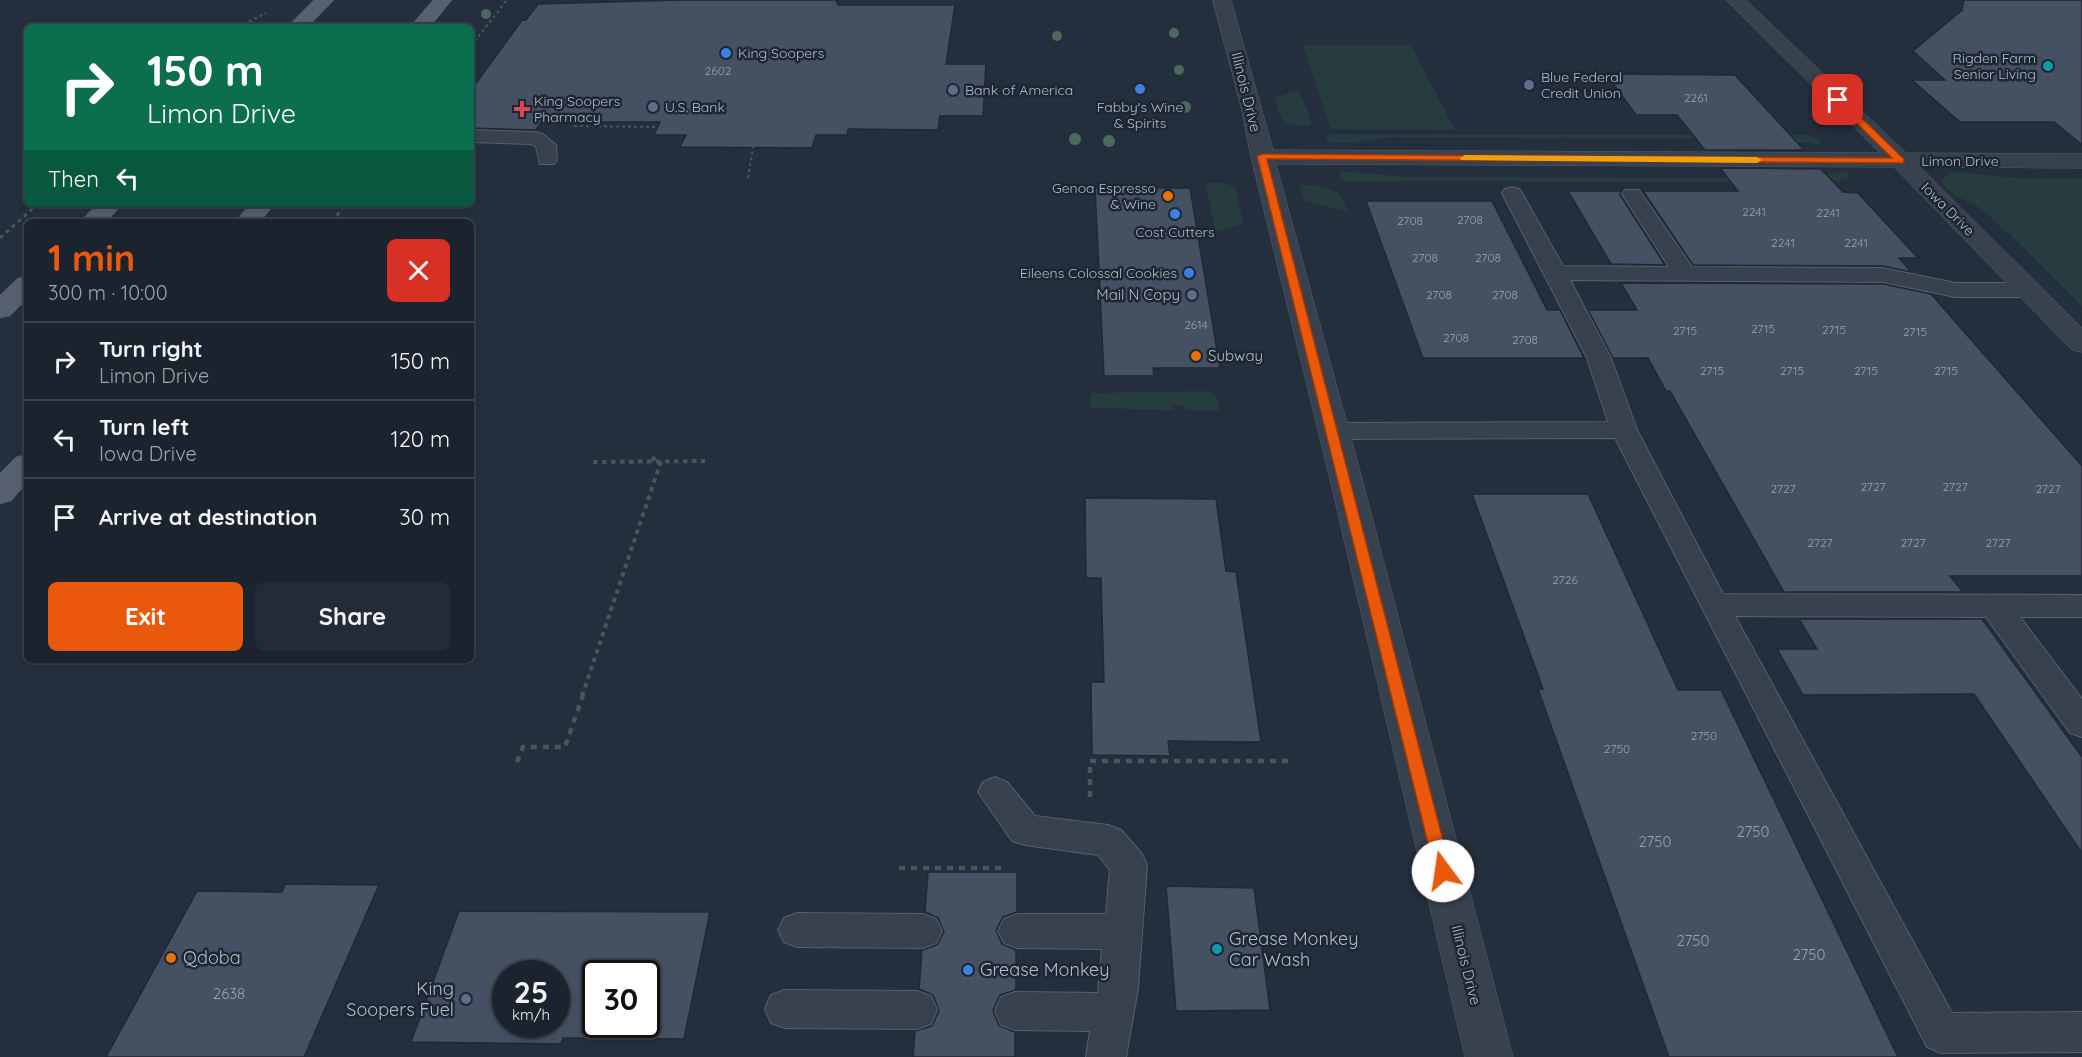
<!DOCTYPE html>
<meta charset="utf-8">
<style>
body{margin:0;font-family:Quicksand,sans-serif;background:#242b36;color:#f1f3f6;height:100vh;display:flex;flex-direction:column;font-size:22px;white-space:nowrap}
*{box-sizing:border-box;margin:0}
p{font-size:20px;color:#a0a4aa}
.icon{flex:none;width:33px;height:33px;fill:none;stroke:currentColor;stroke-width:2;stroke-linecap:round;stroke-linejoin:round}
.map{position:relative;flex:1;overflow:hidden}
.details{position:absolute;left:24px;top:219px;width:450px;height:444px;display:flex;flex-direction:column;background:#1b232e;border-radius:9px;box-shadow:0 3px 9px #0003,0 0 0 2px #39404a}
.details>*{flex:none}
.banner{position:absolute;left:24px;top:24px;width:450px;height:183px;border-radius:9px;box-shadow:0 3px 9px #0003,0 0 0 2px #39404a;background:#0b6e4f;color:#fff;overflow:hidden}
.speed{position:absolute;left:492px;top:960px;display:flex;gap:12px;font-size:30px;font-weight:700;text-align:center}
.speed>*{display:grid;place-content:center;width:78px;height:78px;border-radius:50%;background:#1b232e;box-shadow:0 3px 9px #0003,0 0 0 2px #39404a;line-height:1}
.speed small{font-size:15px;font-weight:400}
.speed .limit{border:3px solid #111;border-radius:9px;background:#fff;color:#111}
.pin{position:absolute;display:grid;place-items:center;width:51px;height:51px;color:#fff;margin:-26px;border-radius:12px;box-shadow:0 3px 9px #0006}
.me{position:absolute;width:66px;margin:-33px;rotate:346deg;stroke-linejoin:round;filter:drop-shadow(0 0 4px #0008)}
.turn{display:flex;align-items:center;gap:21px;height:126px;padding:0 24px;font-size:27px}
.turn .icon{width:78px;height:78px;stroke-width:2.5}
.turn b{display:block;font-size:42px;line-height:51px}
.then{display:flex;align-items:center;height:57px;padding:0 24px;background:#0003;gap:12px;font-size:22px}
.round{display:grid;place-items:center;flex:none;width:63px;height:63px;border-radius:9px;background:#242b36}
.summary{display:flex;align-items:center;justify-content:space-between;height:102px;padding:0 24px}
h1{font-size:36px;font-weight:700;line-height:45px;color:#ea580c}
.cta{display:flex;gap:12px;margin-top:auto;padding:12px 24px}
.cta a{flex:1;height:69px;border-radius:9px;background:#ea580c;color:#fff;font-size:24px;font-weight:700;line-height:69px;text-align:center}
.cta a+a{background:#242b36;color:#f1f3f6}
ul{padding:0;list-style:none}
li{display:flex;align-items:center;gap:18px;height:78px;padding:0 24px;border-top:2px solid #39404a}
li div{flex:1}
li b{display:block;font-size:22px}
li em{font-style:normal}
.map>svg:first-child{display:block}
.green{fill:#263c3f}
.building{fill:#455162;stroke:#1f2835;stroke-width:1.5;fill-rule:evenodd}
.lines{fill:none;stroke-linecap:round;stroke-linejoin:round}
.lane-casing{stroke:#565f6c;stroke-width:2}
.street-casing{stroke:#565f6c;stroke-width:1}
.primary-casing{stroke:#414a57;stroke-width:1}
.path-far3{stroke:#44595c;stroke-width:2;stroke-dasharray:3 3;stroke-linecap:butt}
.path-far2{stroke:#44595c;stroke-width:3;stroke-dasharray:4 4;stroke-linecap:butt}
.path-far1{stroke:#44595c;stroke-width:4;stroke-dasharray:4.5 4.5;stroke-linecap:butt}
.path{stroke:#44595c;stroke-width:4.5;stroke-dasharray:6 6;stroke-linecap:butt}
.lane{fill:#38414e;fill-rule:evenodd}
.street{fill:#38414e;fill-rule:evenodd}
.primary{fill:#56606e;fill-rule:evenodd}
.tree{fill:#4b6a5d}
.route{fill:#ea580c;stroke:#983908;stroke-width:1.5}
.slow{fill:#f59e0b}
.shop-dot{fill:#3f7fe0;stroke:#1d2633;stroke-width:2}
.culture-dot{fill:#0f9aa8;stroke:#1d2633;stroke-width:2}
.service-dot{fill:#5c6f8a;stroke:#1d2633;stroke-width:2}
.health-dot{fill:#e0444e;stroke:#1d2633;stroke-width:2}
.food-dot{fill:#e8710a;stroke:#1d2633;stroke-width:2}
.labels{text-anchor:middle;stroke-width:5;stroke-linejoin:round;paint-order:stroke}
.number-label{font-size:12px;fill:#98a1af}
.far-poi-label{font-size:14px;fill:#b4bcc9;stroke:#1d2633;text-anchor:start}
.far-street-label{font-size:14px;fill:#b4bcc9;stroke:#1d2633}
.street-label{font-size:15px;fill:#b4bcc9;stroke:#1d2633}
.poi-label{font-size:15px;fill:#b4bcc9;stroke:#1d2633;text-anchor:end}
.near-number-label{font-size:15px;fill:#98a1af}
.near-poi-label{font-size:18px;fill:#b4bcc9;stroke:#1d2633;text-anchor:start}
</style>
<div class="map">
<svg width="2082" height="1057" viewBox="0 0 2082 1057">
<rect width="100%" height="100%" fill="#242f3e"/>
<!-- green -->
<path class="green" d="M1303,45H1411L1455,130L1331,129Z
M1299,90L1312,124L1309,125H1292L1282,120L1275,98Z
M1327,134L1807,135L1817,138L1821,144L1763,139L1387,137L1351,143H1331L1326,138Z
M1340,171L1409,177L1797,178L1848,171V178L1839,181L1801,182L1345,181L1340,178Z
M1957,172L2026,179H2082V306C2049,274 2017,239 1981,209C1970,199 1945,197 1942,179L1949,173Z
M1208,183H1226L1236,189L1243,223L1215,232L1206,185Z
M1299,185C1324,186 1340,185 1348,212L1304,201Z
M1205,391L1213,393L1218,399L1219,411L1185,410L1184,406H1173V410L1094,408L1090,406L1091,395L1094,393Z"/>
<!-- building -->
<path class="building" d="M680,0H836L838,5H955L946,64H986L983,116H940L938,130L848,129L847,135H816L812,148L680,147L686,135H654L660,122H541L536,130L471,128V90L522,20H526L538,4Z
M1964,0H2082V145L2054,122H1960L1912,80H1945L1913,51L1962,10Z
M1606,74L1735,75L1804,150H1705L1677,115H1636Z
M1720,168L1821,169L1843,192L1858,193L1918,258H1899L1911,272L1883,266L1693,265L1643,191H1738Z
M1095,188H1190L1220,368H1153L1154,376H1104Z
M1568,191H1621L1620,195L1665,265L1611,264Z
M1366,201H1492L1547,310H1560L1584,358H1423Z
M1621,283L1883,284L1931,294L2082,466V576H1950L1963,592H1784L1670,391H1666L1648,358H1613L1588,310H1637Z
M1472,494H1588L1678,690H1721L1898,1057H1669L1538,689H1543Z
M1085,498L1216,499L1226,571L1236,572L1261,742L1168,741L1170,756L1092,755L1091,682H1104L1101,578H1086Z
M1799,619H1982L2082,757V853L1974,694L1803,695L1777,649H1817Z
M928,872H1017V912L1003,917L996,930L1002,944L1016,950V990L1000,995L993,1010L999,1026L1015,1032V1057H913L915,1031L932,1026L939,1011L933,995L919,989L922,950L937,945L944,932L938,918L925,912Z
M285,884L379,885L304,1057H106L197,891L282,892Z
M1166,886L1254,888L1270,1010L1176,1011Z
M459,911L710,912L684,1039L563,1038L561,1044L411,1042ZM506,974H556V1024H506ZM596,974H646V1024H596Z"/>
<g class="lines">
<!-- lane casing -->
<g class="lane-casing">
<path id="lane" d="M471,130L536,132L543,134L556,145L557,160L554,164H540L536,147L531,144L471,142Z
M1512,187L1519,189L1522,193L1563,266L1669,267L1622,194L1625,190H1639L1692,267L1883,268L1955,283H2028L2036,285L2039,290L2036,295L2028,297H1955L1883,282L1570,280L1611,358L1637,430L1723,594L2082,595V617H2020L2082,699V737L2070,733L1986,617L1735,616L1952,1013L2082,1012V1052L1941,1053L1927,1047L1615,438L1333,439L1324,437L1320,431L1324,425L1333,423L1608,422L1587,358L1502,193L1505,189Z
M995,777L1007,782L1035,816L1108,825L1121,830L1142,854L1147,865L1138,988L1126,1057H1086L1090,1031L1015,1030L1001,1025L995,1011L1001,997L1015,992L1098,993L1102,949L1017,948L1004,943L998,931L1004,919L1017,914H1106L1110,870L1098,855L1025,845L1012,841L978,792L983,782Z
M797,913L923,914L936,919L942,931L936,943L923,948L797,947L784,942L778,930L784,918Z
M785,990L917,991L931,996L937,1010L931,1024L917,1029L785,1028L771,1023L765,1009L771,995Z"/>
</g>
<!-- street casing -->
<g class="street-casing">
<path id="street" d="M1213,0H1231L1273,150L1880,153L1726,0H1746L1906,153L2082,154V168L1920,167L2082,328V352L2072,350L1894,167L1276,164L1361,475L1513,1057H1465L1329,475L1251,157L1241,106Z"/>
</g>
<!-- primary casing -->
<g class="primary-casing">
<path id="primary" d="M314,0H334L308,27H287Z
M433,0H452L430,27H410Z
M97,204H123L106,222H80Z
M250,204H275L260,222H235Z
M27,276V299L10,316L0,318V295L18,278Z
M27,454V483L11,501L0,504V473L16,457Z"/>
</g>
<!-- path-far3 -->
<path class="path-far3" d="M238,27L266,13
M471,46L507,0
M574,126L657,127
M748,178L753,147"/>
<!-- path-far2 -->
<path class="path-far2" d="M332,222L346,204
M0,238L38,204"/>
<!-- path-far1 -->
<path class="path-far1" d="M653,461L655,454
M593,462L705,461
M582,696L661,461"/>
<!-- path -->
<path class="path" d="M517,762L523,747H565L583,695
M1090,797V761H1288
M899,868H1004"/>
<!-- lane -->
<use href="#lane" class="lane"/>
<!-- street -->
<use href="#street" class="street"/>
<!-- primary -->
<use href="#primary" class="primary"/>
</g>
<!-- trees -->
<g class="tree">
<circle cx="486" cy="14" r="5"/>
<circle cx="1174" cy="33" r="5"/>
<circle cx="1057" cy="36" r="5"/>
<circle cx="1179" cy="70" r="5"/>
<circle cx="1185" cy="107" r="6"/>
<circle cx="1075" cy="139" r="6"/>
<circle cx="1109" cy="141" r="6"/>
</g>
<!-- route -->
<path class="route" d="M1835,98H1841L1904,159V163L1267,159L1451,871L1449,876L1443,879L1436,876L1257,156L1262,154L1892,158L1835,102Z"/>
<!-- slow -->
<path class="slow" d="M1465,155L1757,157L1762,160L1757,163L1461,160L1460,158Z"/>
<!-- markers -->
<g class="shop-dot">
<circle cx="726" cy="53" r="6"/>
<circle cx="1140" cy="89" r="6"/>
<circle cx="1175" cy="214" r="6"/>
<circle cx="1189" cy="273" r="6"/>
<circle cx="968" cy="970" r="6"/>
</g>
<g class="culture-dot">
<circle cx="2048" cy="66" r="6"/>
<circle cx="1217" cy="949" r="6"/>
</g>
<g class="service-dot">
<circle cx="1529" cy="85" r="6"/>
<circle cx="953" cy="90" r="6"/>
<circle cx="653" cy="107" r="6"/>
<circle cx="1192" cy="295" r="6"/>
<circle cx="466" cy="999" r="6"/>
</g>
<path class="health-dot" d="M519 100h6v6h6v6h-6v6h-6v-6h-6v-6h6z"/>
<g class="food-dot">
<circle cx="1168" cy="196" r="6"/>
<circle cx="1196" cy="356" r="6"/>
<circle cx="171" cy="958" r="6"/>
</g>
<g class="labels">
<!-- number labels -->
<g class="number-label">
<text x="718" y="75">2602</text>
<text x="1696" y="102">2261</text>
<text x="1754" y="216">2241</text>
<text x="1828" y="217">2241</text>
<text x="1470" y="224">2708</text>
<text x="1410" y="225">2708</text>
<text x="1783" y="247">2241</text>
<text x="1856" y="247">2241</text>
<text x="1425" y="262">2708</text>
<text x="1488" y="262">2708</text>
<text x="1439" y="299">2708</text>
<text x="1505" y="299">2708</text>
<text x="1196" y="329">2614</text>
<text x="1763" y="333">2715</text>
<text x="1834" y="334">2715</text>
<text x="1685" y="335">2715</text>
<text x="1915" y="336">2715</text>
<text x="1456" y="342">2708</text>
<text x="1525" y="344">2708</text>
<text x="1712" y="375">2715</text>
<text x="1792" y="375">2715</text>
<text x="1866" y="375">2715</text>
<text x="1946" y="375">2715</text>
<text x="1873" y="491">2727</text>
<text x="1955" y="491">2727</text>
<text x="1783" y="493">2727</text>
<text x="2048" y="493">2727</text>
<text x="1820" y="547">2727</text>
<text x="1913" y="547">2727</text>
<text x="1998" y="547">2727</text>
<text x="1565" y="584">2726</text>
<text x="1704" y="740">2750</text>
<text x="1617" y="753">2750</text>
</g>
<!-- far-poi labels -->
<g class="far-poi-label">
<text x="738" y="58">King Soopers</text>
<text x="2036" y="63" text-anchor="end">Rigden Farm<tspan x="2036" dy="16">Senior Living</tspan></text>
<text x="1541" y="82">Blue Federal<tspan x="1541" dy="16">Credit Union</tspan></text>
<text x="965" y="95">Bank of America</text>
<text x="534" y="106">King Soopers<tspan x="534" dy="16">Pharmacy</tspan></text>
<text x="665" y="112">U.S. Bank</text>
<text x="1140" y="112" text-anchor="middle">Fabby's Wine<tspan x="1140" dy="16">&amp; Spirits</tspan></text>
<text x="1156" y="193" text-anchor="end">Genoa Espresso<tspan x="1156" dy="16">&amp; Wine</tspan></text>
<text x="1175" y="237" text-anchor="middle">Cost Cutters</text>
<text x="1177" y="278" text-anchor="end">Eileens Colossal Cookies</text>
</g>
<!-- far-street labels -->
<g class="far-street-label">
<text x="1960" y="166">Limon Drive</text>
<text transform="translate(1948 209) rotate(45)" y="5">Iowa Drive</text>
</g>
<!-- street labels -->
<g class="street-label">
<text transform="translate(1246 92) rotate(76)" y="5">Illinois Drive</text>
<text transform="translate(1466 965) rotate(76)" y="5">Illinois Drive</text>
</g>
<!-- poi labels -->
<g class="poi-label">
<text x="1180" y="300">Mail N Copy</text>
<text x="1208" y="361" text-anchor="start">Subway</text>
</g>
<!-- near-number labels -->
<g class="near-number-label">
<text x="1753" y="837">2750</text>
<text x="1655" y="847">2750</text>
<text x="1693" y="946">2750</text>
<text x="1809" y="960">2750</text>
<text x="229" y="999">2638</text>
</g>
<!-- near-poi labels -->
<g class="near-poi-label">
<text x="1229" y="945">Grease Monkey<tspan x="1229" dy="21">Car Wash</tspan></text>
<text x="183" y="964">Qdoba</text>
<text x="980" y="976">Grease Monkey</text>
<text x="454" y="995" text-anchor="end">King<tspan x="454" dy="21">Soopers Fuel</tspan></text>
</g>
</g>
</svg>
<div class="speed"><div>25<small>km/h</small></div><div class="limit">30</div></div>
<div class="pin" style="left:1838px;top:100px;background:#d93025"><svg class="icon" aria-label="arrive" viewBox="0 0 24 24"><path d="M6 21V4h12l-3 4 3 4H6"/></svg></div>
<svg class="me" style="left:1443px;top:871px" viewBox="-20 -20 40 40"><circle r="19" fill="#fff"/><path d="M0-13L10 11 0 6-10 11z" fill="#ea580c"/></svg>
<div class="banner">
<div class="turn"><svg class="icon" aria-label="right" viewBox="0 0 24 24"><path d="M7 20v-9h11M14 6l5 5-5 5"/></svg><div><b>150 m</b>Limon Drive</div></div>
<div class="then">Then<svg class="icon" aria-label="left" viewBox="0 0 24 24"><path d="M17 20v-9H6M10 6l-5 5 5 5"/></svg></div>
</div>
<section class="details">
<div class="summary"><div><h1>1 min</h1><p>300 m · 10:00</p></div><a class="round" style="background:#d93025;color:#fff"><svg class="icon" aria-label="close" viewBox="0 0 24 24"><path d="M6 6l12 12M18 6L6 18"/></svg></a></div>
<ul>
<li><svg class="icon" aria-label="right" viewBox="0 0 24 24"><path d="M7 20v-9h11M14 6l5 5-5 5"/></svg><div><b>Turn right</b><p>Limon Drive</p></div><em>150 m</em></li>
<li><svg class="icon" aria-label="left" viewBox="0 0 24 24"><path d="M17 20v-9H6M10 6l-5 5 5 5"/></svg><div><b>Turn left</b><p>Iowa Drive</p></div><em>120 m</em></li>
<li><svg class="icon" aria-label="arrive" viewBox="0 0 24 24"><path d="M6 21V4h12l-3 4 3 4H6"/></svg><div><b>Arrive at destination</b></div><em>30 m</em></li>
</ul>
<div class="cta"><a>Exit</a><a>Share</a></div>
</section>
</div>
